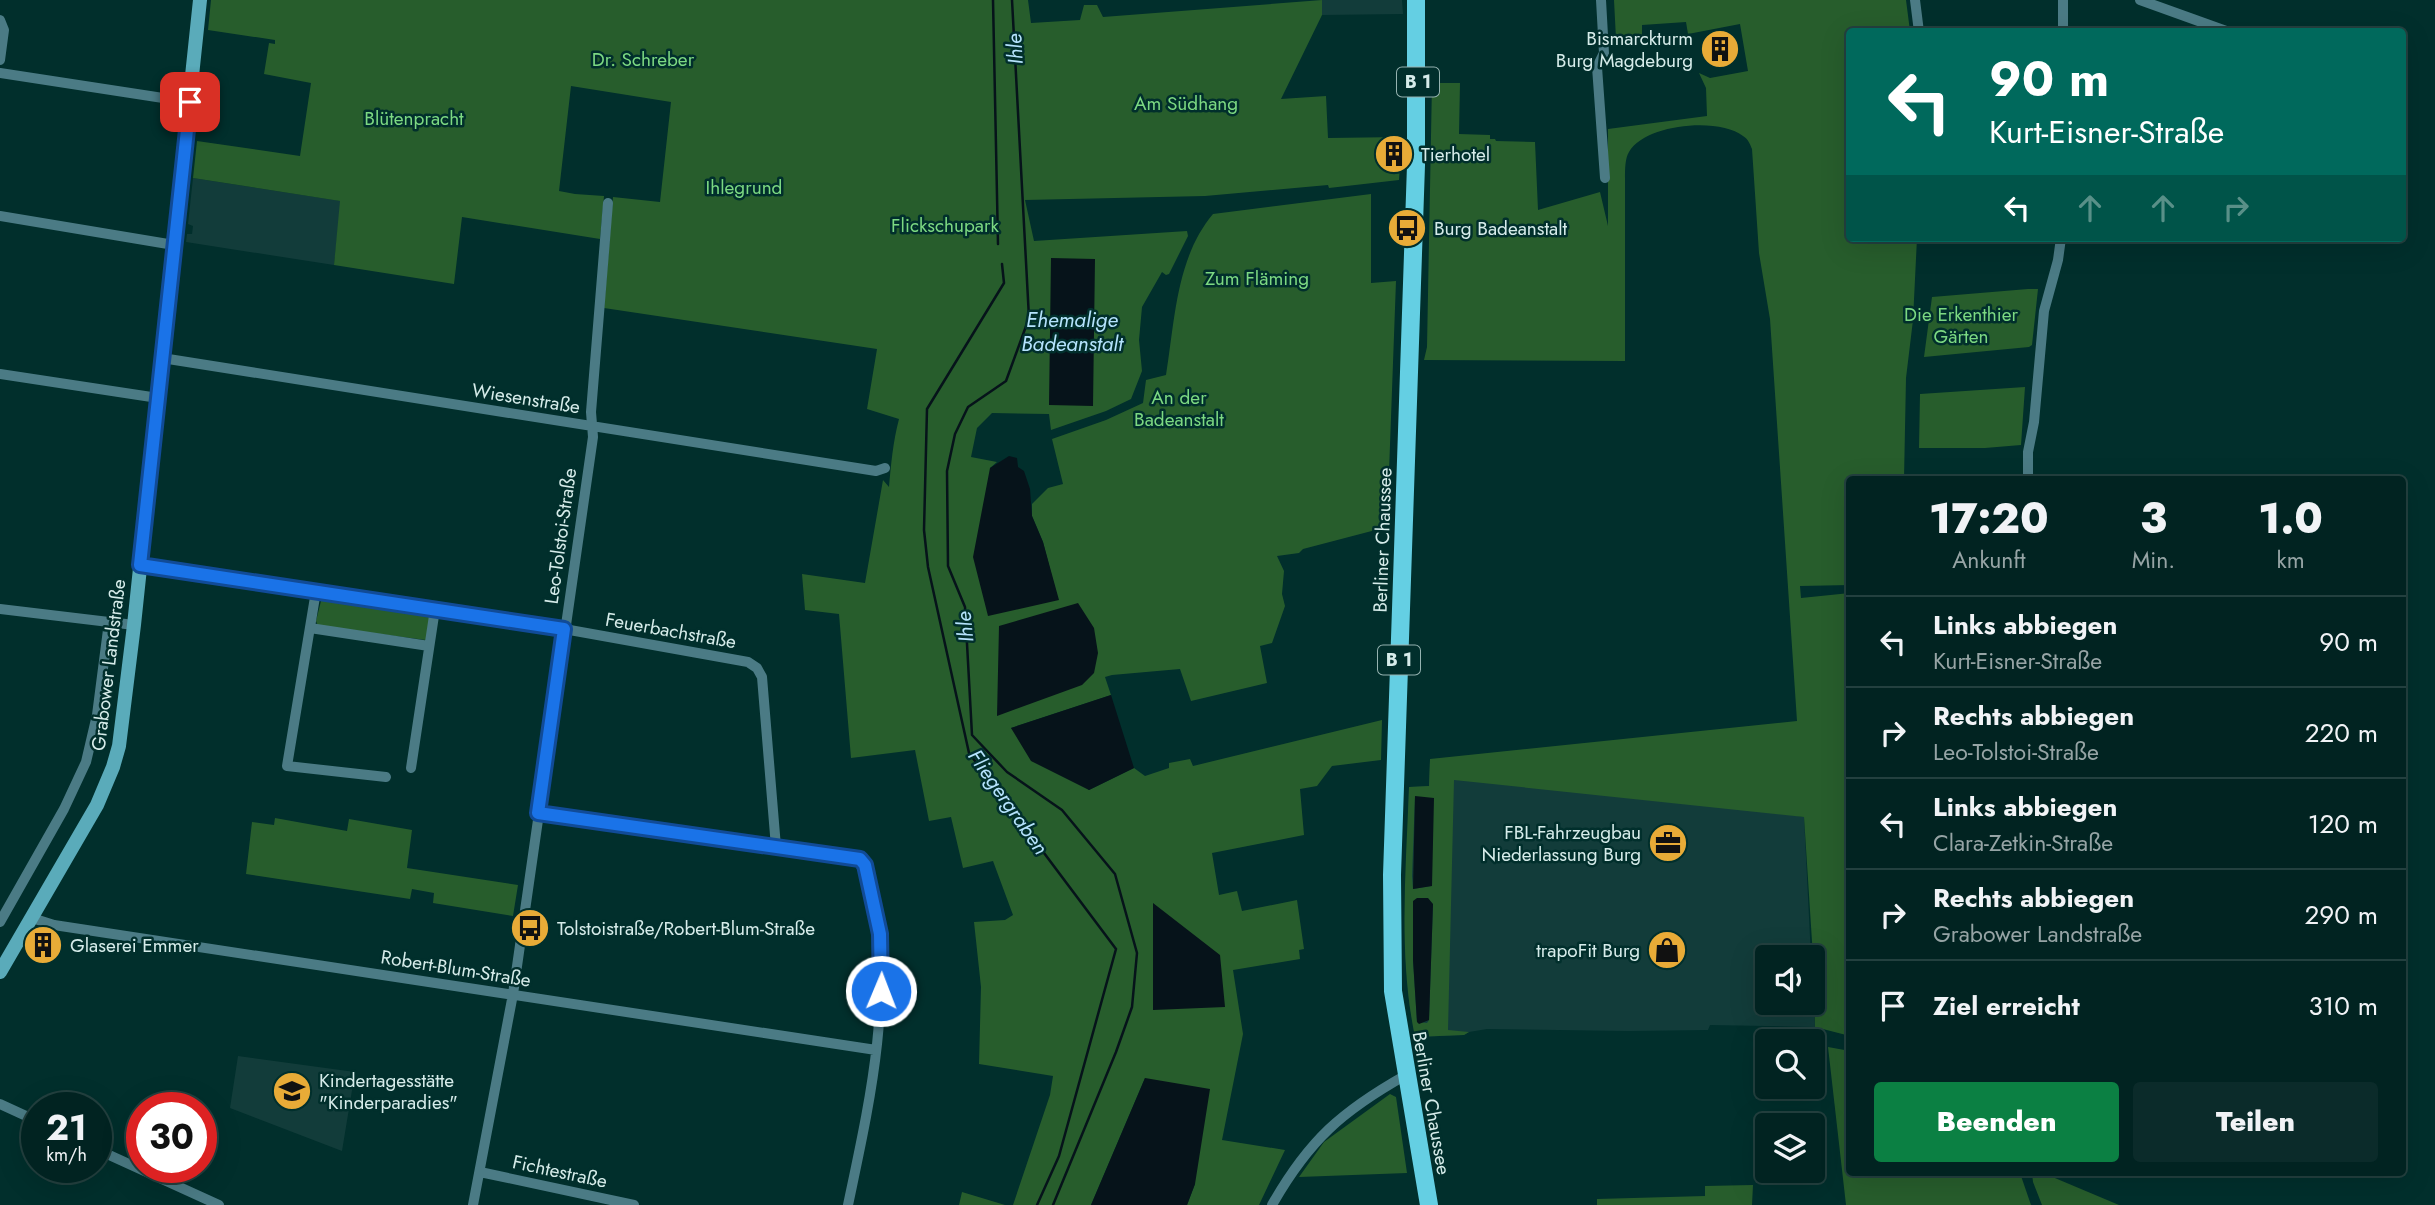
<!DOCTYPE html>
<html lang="de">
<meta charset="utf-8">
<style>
body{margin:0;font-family:Jost,sans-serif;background:#0b2b2a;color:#f1f3f6;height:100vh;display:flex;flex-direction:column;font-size:26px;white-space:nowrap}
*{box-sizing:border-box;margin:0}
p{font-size:23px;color:#96a4a5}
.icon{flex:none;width:38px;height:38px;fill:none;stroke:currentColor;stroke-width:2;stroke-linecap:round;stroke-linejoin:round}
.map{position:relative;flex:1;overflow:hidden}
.details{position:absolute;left:1846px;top:476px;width:560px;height:700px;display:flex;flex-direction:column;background:#012321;border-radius:7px;box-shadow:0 7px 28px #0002,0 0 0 2px #23403f}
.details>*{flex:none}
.banner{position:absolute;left:1846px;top:28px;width:560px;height:214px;border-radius:7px;box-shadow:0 7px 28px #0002,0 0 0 2px #23403f;background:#00695c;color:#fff;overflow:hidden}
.fabs{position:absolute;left:1755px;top:945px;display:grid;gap:14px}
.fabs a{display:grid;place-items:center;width:70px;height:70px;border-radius:7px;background:#012321;box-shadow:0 7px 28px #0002,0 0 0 2px #23403f;font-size:35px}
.speed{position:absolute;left:21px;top:1092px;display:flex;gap:14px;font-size:35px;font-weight:700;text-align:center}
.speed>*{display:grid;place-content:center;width:91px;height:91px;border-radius:50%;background:#012321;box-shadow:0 7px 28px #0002,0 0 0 2px #23403f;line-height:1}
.speed small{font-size:18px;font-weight:400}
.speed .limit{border:10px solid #d22;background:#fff;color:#111}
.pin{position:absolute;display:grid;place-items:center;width:60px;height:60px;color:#fff;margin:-30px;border-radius:14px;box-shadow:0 4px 10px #0006}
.me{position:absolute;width:77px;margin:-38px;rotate:1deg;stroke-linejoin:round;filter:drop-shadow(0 0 5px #0008)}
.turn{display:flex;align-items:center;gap:24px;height:147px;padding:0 28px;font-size:32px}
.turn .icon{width:91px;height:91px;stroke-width:2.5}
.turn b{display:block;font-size:49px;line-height:60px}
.lanes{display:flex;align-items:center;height:66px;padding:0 28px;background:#0003;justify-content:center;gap:35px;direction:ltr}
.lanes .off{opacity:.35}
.eta{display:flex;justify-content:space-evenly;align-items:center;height:119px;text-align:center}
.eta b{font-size:42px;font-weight:800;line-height:49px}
.button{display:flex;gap:14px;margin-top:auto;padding:14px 28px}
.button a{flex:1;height:80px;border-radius:7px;background:#0b8043;color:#fff;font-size:28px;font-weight:800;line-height:80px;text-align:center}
.button a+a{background:#0b2b2a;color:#f1f3f6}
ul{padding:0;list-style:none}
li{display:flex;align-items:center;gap:21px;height:91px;padding:0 28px;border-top:2px solid #23403f}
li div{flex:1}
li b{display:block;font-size:26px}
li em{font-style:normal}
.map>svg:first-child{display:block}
.built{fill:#123c3a}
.green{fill:#275d2c;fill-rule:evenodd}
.water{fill:#06131a}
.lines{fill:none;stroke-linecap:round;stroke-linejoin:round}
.stream{stroke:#06131a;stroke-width:2.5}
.street{stroke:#4b7b85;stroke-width:10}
.secondary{stroke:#5aabba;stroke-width:14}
.primary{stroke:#64cfe3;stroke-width:18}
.route-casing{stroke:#114b97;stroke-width:18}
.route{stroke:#1a73e8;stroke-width:12}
.labels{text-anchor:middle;stroke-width:5;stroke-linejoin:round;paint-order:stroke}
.shield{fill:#012f2c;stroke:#96b3b1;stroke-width:2}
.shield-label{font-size:18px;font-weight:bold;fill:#d6ecea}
.poi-label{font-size:19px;fill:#d6ecea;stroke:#012f2c;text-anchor:start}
.park-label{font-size:19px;fill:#7cd982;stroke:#012f2c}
.street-label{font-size:19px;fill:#d6ecea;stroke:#012f2c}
.water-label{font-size:21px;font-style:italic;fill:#b5e3fd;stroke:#012f2c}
</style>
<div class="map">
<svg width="2435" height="1205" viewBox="0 0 2435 1205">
<rect width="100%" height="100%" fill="#012f2c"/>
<!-- built -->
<path class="built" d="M1322,0H1402L1403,14L1322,15Z
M193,178L341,201L334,265L186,242L187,234H192L193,226L188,224Z
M1430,759L1804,817L1811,957H1768V1003H1813V990L1815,1027L1710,1025L1708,1030L1628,1031L1487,1029L1469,1032L1464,1035L1415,1037L1409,1001L1405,952L1409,787L1429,786Z
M38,927L52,930L57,947L56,956L29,943Z
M238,1056L355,1072L342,1151L230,1108Z"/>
<!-- green -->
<path class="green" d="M211,0H1028L1031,23L1080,20L1084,5H1097L1103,17L1322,0V15L1281,99L1326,96L1328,138L1402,137L1399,180L1329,188L1328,185L1205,196L1025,200L1034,241L1187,231L1188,236L1169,274L1166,275L1162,272L1142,307L1139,340L1142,371L1131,399L1106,411L1051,430L1049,414L992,413L977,428L971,457L997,462L990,468L1058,600L1043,542L1032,516V504L1048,488L1063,484L1052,439L1106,420L1143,403L1146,380L1166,375C1175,320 1176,258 1213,214L1371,194V283L1396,281L1387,527L1303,549L1299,553L1277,556L1284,571L1282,594L1285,606L1272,643L1260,646L1267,683L1191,701L1180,669L1112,675L1105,677L1111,695L1011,728L1089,790L1134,768L1145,776L1169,768V763L1190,759L1193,766L1382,720L1381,760L1332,766L1317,786L1300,789L1304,835L1212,853L1219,895L1237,891L1242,911L1297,900L1304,949L1299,950L1300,959L1233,970L1243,1034L1222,1140L1285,1150L1259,1205H1187L1195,1184L1145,1078L1091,1205H1013L1050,1095L1053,1076L979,1064L981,987L974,922L1005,920L1013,915L993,861L963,868L951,817L929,821L915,750L851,758L839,614L805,610L802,574L865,583L883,480L889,487C891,464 893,442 899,419L867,409L877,349L604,308L613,197L660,202L671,102L571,86L559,191L575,194L604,196L600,239L462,217L454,284L334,265L340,201L193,178L197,141L300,156L311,83L264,74L269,43L275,44V40L208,30Z
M1614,0H1906L1910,31L1850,32V238H1917L1913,320L1906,378L1904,479L1850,480V585L1800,586L1801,598L1850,593V1036L1815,1027L1813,957L1804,817L1454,780L1448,1030L1469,1032L1464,1035L1415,1037C1398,955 1406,870 1409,787L1429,786L1430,759L1797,721L1770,319L1759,253L1752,149C1750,144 1748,139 1743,136C1719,117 1645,124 1629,152C1625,158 1625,170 1625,178V361L1424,360L1427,347L1432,83H1460L1459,134L1490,135V139H1495L1496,141L1535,142L1538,210L1600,192L1608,226V129L1707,116L1706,88L1699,73L1710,78L1748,71L1740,24L1688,34L1686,22L1642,25V36L1616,39ZM1415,797L1431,886L1413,889L1412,876ZM1413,901L1433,904L1429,1020L1427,1023L1417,1022L1413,960Z
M2028,289H2038L2032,345L2029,347L1924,357L1932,297Z
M2025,387L2021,445L1985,448H1919L1920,394Z
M322,597L425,611L430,615L426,640L318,626L316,621Z
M275,818L347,831L349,819L412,830L407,868L518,885L513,916L433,903L434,893L412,889L410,899L246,874L252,822L274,825Z
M1828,1047L1850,1051V1172L2020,1173L2031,1205H1846Z
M1390,1094L1396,1097L1407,1173L1299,1177L1324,1142Z
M2032,1173H2043L2119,1205H2042L2033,1182Z
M1753,1185L1752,1205H1597V1199L1705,1196V1186Z
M962,1192L1005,1205H959Z"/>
<!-- water -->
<path class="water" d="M1051,258L1095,259L1093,406L1049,405Z
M1009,456L1017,458L1018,467L1024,471L1030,489L1032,516L1043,542L1059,600L988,616L973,557L990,468Z
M1078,603L1094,628L1098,653L1094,673L1082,685L997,716L999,626Z
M1111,695L1134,768L1089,790L1031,761L1011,728Z
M1415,796L1434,798L1432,886L1413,889Z
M1417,898H1428L1433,904L1429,1020L1419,1024L1417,1022L1413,960V901Z
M1153,903L1220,955L1225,1007L1153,1010Z
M1145,1078L1210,1089L1195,1184L1187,1205H1091Z"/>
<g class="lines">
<!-- stream -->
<path class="stream" d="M993,0L998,244
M1012,0L1029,318L1006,381L968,407L955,434L947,471L948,566L965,607L972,735L1007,772L1062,810L1115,874L1137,953L1132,1007L1116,1052L1053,1205
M1002,264L1004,283L927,409L924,530L928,567L969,753L1116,949L1059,1156L1037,1205"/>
<!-- street -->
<path class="street" d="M1601,0L1604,53L1597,67L1605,178
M1915,0L1919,32
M2140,0L2229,32
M0,20L4,30L0,60
M2063,32V0
M0,73L189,102
M0,216L174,245
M162,358L876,471L885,468
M0,374L158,398
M2028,480V452L2034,422L2044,311L2058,260L2061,238
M140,565L553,627L748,662L757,668L762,677L776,847
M316,591L287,766L386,777
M0,609L134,625
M310,628L429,646
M411,768L435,609
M538,813L763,847H776L863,861C868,873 870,886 872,898C894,999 869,1105 848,1205
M32,918L54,925L876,1050
M0,922L64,809L86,762L97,715L109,622
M0,1104L37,1121
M96,1149L219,1205
M480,1172L634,1205
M473,1205L513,994L593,437L591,412L608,203
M1272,1205C1309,1140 1342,1111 1406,1075"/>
<!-- secondary -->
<path class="secondary" d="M0,972L97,805L113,767L119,746L134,625L200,0"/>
<!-- primary -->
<path class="primary" d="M1416,0V165L1392,875L1393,991L1429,1205"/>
</g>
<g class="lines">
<!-- route casing -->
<g class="route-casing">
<path id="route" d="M190,102L140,565L564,629L538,813L860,859L865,865L880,934L881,991"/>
</g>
<!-- route -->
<use href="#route" class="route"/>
</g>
<!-- icons -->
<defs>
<g id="building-disc" transform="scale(2.0125)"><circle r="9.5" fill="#e8ab37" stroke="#012f2c"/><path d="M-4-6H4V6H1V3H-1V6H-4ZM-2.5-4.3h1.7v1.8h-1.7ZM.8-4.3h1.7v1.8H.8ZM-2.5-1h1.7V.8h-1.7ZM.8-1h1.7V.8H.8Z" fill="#111"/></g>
<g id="bus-disc" transform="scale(2.0125)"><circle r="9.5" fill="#e8ab37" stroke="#012f2c"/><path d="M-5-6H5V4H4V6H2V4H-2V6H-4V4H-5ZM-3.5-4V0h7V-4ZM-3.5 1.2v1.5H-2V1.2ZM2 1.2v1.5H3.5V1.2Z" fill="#111"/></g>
<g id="office-disc" transform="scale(2.0125)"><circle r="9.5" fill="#e8ab37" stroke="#012f2c"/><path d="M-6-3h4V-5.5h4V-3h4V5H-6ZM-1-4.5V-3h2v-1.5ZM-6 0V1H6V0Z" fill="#111"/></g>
<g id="shop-disc" transform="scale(2.0125)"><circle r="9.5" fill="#e8ab37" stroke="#012f2c"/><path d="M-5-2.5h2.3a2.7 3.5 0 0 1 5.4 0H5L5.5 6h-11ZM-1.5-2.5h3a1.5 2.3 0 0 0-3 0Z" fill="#111"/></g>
<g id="school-disc" transform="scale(2.0125)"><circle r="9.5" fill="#e8ab37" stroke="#012f2c"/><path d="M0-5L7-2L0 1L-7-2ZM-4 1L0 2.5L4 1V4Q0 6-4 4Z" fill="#111"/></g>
</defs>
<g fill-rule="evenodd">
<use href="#building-disc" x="1720" y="49"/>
<use href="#building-disc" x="1394" y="154"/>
<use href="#bus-disc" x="1407" y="228"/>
<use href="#office-disc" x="1668" y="843"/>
<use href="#bus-disc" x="530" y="928"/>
<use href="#building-disc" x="43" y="945"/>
<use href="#shop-disc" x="1667" y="950"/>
<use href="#school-disc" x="292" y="1091"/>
</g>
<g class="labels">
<!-- shield labels -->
<g class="shield">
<rect x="1397" y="67.5" width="42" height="29" rx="5"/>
<rect x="1378" y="645.5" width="42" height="29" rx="5"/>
</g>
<g class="shield-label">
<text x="1418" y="88">B 1</text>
<text x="1399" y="666">B 1</text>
</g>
<!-- poi labels -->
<g class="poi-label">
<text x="1693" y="45" text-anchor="end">Bismarckturm<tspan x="1693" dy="22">Burg Magdeburg</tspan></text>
<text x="1421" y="161">Tierhotel</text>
<text x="1434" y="235">Burg Badeanstalt</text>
<text x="1641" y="839" text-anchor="end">FBL-Fahrzeugbau<tspan x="1641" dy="22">Niederlassung Burg</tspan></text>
<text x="557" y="935">Tolstoistraße/Robert-Blum-Straße</text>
<text x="70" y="952">Glaserei Emmer</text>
<text x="1640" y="957" text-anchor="end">trapoFit Burg</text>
<text x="319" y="1087">Kindertagesstätte<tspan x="319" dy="22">"Kinderparadies"</tspan></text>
</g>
<!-- park labels -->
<g class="park-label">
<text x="643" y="66">Dr. Schreber</text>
<text x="1186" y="110">Am Südhang</text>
<text x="414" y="125">Blütenpracht</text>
<text x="744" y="194">Ihlegrund</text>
<text x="945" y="232">Flickschupark</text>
<text x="1257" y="285">Zum Fläming</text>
<text x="1961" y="321">Die Erkenthier<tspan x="1961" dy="22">Gärten</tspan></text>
<text x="1179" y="404">An der<tspan x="1179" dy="22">Badeanstalt</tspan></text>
</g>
<!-- street labels -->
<g class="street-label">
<text transform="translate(526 398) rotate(9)" y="7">Wiesenstraße</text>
<text transform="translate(560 536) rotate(-82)" y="7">Leo-Tolstoi-Straße</text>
<text transform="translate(1382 540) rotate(-88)" y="7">Berliner Chaussee</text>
<text transform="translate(671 630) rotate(10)" y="7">Feuerbachstraße</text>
<text transform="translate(108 665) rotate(-83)" y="7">Grabower Landstraße</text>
<text transform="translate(456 968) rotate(9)" y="7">Robert-Blum-Straße</text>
<text transform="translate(1432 1103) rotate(80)" y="7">Berliner Chaussee</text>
<text transform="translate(560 1171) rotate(12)" y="7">Fichtestraße</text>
</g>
<!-- water labels -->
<g class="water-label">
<text transform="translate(1015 49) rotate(-93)" y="7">Ihle</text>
<text x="1072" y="327">Ehemalige<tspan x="1072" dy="24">Badeanstalt</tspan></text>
<text transform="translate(965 627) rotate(-96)" y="7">Ihle</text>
<text transform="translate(1008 802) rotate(55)" y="7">Fliegergraben</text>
</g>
</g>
</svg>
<div class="fabs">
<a><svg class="icon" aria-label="sound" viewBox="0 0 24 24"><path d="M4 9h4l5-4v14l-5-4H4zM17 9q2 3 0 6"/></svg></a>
<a><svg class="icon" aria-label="search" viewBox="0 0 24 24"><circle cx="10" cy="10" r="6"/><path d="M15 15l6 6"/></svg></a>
<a><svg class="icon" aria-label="layers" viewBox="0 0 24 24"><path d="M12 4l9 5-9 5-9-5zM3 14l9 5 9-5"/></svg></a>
</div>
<div class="speed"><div>21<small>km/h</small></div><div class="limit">30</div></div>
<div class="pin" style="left:190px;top:102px;background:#d93025"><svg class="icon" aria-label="arrive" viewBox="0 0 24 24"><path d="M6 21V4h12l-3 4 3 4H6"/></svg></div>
<svg class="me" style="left:881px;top:991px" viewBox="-20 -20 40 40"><circle r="17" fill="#1a73e8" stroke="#fff" stroke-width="3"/><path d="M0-11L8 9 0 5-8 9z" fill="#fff"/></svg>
<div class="banner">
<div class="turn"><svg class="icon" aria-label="left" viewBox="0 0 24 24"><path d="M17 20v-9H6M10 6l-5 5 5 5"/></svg><div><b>90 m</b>Kurt-Eisner-Straße</div></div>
<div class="lanes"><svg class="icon" aria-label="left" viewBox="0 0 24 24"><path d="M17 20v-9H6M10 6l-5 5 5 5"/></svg><svg class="icon off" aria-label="ahead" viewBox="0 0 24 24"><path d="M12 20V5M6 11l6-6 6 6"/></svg><svg class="icon off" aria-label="ahead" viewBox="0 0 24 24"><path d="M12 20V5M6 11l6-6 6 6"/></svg><svg class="icon off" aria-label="right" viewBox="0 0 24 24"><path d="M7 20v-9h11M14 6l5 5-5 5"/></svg></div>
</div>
<section class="details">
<div class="eta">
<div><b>17:20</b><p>Ankunft</p></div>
<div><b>3</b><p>Min.</p></div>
<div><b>1.0</b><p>km</p></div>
</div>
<ul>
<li><svg class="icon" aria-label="left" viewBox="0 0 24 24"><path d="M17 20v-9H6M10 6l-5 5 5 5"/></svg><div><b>Links abbiegen</b><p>Kurt-Eisner-Straße</p></div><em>90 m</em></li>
<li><svg class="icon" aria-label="right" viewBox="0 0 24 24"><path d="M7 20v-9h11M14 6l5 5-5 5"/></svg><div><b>Rechts abbiegen</b><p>Leo-Tolstoi-Straße</p></div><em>220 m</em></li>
<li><svg class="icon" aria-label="left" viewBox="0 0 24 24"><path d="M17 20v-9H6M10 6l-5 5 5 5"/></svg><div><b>Links abbiegen</b><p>Clara-Zetkin-Straße</p></div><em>120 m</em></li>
<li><svg class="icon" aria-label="right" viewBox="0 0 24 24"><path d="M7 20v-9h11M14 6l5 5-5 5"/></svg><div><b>Rechts abbiegen</b><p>Grabower Landstraße</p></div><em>290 m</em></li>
<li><svg class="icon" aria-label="arrive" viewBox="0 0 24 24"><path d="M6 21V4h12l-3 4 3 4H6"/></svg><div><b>Ziel erreicht</b></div><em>310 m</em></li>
</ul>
<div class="button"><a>Beenden</a><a>Teilen</a></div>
</section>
</div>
